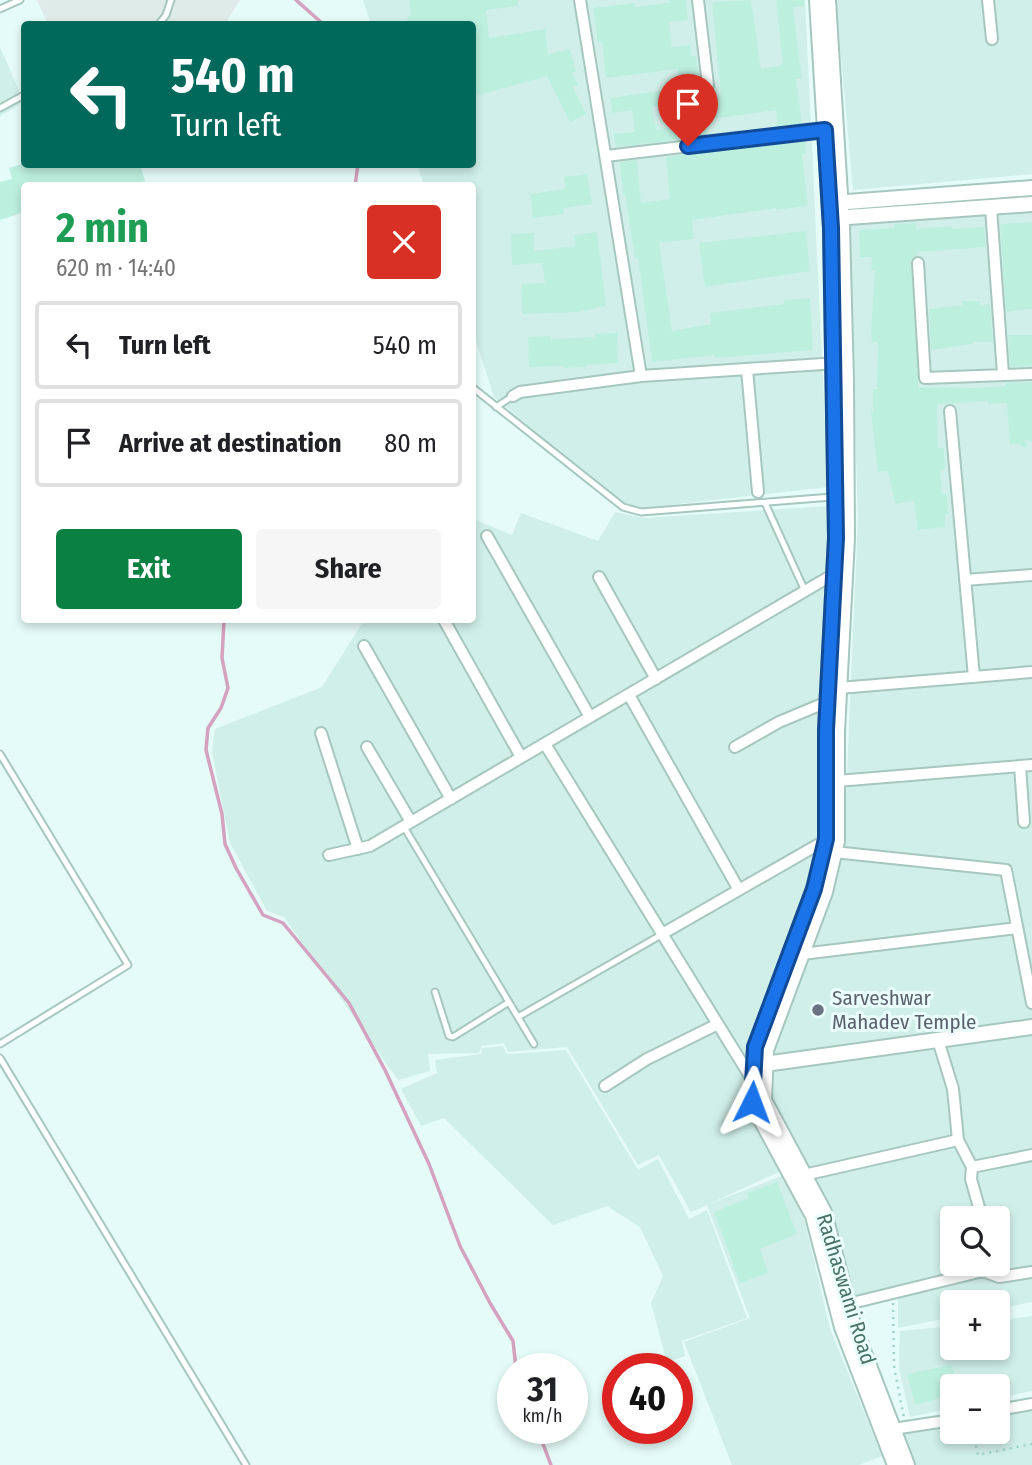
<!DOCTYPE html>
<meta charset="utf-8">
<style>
body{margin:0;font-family:"Fira Sans Condensed",sans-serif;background:#f6f6f6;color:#202124;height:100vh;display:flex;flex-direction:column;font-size:26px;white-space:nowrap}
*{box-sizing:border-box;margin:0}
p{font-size:23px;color:#757577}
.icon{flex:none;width:38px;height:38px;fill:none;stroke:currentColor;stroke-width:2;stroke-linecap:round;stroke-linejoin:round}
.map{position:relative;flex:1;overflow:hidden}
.drawer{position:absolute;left:21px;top:182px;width:455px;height:441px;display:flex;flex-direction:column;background:#fff;border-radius:7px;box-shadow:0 4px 10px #0003}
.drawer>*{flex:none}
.guide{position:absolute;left:21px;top:21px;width:455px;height:147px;border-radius:7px;box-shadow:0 4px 10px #0003;background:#00695c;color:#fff;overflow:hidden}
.controls{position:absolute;left:940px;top:1206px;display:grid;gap:14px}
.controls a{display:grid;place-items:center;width:70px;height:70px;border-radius:7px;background:#fff;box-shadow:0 4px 10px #0003;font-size:35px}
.speed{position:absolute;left:497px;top:1353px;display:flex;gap:14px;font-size:35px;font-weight:700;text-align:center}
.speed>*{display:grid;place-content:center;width:91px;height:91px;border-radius:50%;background:#fff;box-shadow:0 4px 10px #0003;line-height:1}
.speed small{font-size:18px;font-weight:400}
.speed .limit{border:10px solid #d22;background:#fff;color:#111}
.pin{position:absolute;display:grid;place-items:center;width:60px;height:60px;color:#fff;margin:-72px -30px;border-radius:50% 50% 50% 0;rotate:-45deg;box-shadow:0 0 7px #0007}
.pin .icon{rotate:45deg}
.me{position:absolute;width:77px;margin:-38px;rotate:3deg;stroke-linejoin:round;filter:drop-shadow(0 0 5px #0008)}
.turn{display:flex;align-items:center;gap:24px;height:147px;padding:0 35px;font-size:32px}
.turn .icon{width:91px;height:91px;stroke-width:2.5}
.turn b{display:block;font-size:49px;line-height:60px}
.round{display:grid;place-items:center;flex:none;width:74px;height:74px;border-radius:7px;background:#f6f6f6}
.headline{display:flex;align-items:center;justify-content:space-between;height:119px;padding:0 35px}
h1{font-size:42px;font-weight:700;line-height:52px;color:#1e9e55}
.primary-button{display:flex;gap:14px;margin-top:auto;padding:14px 35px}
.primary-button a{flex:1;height:80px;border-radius:7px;background:#0b8043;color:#fff;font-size:28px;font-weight:700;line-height:80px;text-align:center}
.primary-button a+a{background:#f6f6f6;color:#202124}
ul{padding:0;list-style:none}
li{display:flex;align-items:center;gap:21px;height:88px;margin:0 14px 10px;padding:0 21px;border:4px solid #e0e0e0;border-radius:7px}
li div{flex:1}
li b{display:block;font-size:26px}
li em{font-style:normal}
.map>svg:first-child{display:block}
.residential{fill:#d0efe9;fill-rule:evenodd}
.industrial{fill:#deebe8}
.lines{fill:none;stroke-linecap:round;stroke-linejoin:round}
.stream{stroke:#d4a1be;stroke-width:3.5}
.building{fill:#bdefdf;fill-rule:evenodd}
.service-casing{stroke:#a6c7be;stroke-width:9}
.minor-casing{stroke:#a6c7be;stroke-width:14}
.tertiary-casing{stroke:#a6c7be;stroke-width:18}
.path{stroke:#a1d3c2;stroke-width:2.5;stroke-dasharray:2 5;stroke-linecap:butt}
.service{stroke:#fff;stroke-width:5}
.minor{stroke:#fff;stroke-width:10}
.tertiary{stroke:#fff;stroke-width:14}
.route-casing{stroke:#114b97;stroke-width:18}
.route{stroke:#1a73e8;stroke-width:12}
.worship-dot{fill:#6b7280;stroke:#eafefc;stroke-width:2.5}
.labels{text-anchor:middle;stroke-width:6;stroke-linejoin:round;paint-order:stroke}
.worship-label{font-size:21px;fill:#5b616d;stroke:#eafefc;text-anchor:start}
.street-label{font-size:21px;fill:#4b7264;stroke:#eafefc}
</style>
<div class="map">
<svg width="1032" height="1465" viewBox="0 0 1032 1465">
<rect width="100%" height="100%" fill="#e4fbf8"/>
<!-- residential -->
<path class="residential" d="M363,0H805L828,487L643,508L623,504L494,397L473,332L472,186L424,185L417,165L472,164V24H371Z
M836,0H1032V174L853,190Z
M0,47L24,102L0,116Z
M1032,208V1021L770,1058L832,892L844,842L858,517L848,225Z
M828,506L816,856L747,1050L742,1101L781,1171L709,1204L784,1175L805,1222L830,1329L882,1456L859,1465H732L684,1342L750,1318L707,1205L691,1212L659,1155L638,1165L567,1047L508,1052L504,1043L482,1046L479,1053L428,1054L430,1071L398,1080L284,917L267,911L230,843L212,752L215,729L322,687L364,620H472L473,519L512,535L521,513L598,541L615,512L644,518Z
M1032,1033V1302L998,1309V1302H952V1317L898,1328V1296L851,1308L829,1205L769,1096L770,1069ZM952,1218H998V1264H952Z
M503,1046L507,1054L566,1050L638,1170L658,1159L689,1219L707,1210L747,1318L682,1341L685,1356L667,1362L651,1303L663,1276L640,1227L607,1206L553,1225L444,1118L421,1126L401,1089L437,1073L435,1060L481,1054L482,1048Z
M1032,1316V1391L998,1398V1386H952V1408L910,1417L899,1369L900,1331L952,1326V1348H998V1321Z
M1032,1402V1465H913L899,1434L952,1421V1432H998V1410Z"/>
<!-- industrial -->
<path class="industrial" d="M37,0H240L225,24H48Z"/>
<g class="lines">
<!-- stream -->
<path class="stream" d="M296,0L323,24
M355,186L358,164
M224,620L222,658L228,688L221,708L208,728L206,750L222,814L225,844L236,868L263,915L283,923L349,1003L385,1070L429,1164L460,1246L490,1303L513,1341L516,1368
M537,1428L551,1465"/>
</g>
<!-- building -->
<path class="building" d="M409,0H518V6L486,10L489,38L545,29L548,54L570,49L576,71L572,73L578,85L573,87L586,114L570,122L547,76L472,97V24H409L407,17L411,15Z
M669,0H686L688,20L669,22L672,47L690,45L691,56H696L702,97L721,95L712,2L751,0L761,69L783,65L776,0H804L805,6L793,7L802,79H796L802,125L778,128L776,110L705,120L707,136L616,147L614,134L635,132L632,110L612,113L610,98L680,88L678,69L606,78L602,41L598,42L593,8L635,3V7L669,3ZM684,103L686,125L656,130L652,107Z
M805,140L806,154H802L808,206L776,210V208L692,220L694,239L659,243L672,331L711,324L710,313L784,304V300L810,298L813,350L715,358V355L652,362L638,258H635L625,194H623L620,162L637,160L641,203L670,199L666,157Z
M22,164H140L145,181L129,186H24V212L0,220V182L12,179L9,168Z
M587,174L592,204L563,208L564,214L533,218L530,194L566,189L564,177Z
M1032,222V309L1006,312L1000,224Z
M916,223V229L951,226L952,229L984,227L986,247L917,252V255L911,260L919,387L977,388L1006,386V383L1032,382V441L1026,440L1027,449L1019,444H1010L1007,403L988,404V401L937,404L938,448H944L945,469L940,470L942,495L946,494L949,514H945V527L918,530L914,501L895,504L888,471L878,472L871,411H873V389H877L878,342L872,343L871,329L875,271H871L872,257H860L859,230L895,228L894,224Z
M806,231L810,271L705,287L699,243Z
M597,232L606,306L578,312L522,314L521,284L545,283L542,263L512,265L511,234L534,233V251L576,246L574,235Z
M962,301H980V305L990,304L993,342H973V344L931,350L929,309L962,305Z
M617,333L618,363L586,365V367L564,368L563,366L529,367L528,337L551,336V339L595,337L594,334Z
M1008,335H1032V366L1010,367Z
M777,1182L797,1234L760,1249L768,1273L740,1283L714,1212L749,1198L747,1193Z
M952,1365L958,1386H952V1395L915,1405L907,1374Z"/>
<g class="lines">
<!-- service casing -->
<g class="service-casing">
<path id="service" d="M0,9L20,0
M159,24L166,15L171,0
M0,108L24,95
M472,387L623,507L641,512L832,497
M496,407L513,396
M765,503L805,591
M0,754L128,965L0,1044
M404,827L534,1044
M435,992L449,1036L453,1037L509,1002
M518,1017L661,935
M0,1058L246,1465"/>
</g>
<!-- minor casing -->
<g class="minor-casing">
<path id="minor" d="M580,0L641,376L838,363
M698,0L708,85
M988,0L992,39
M606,156L825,130
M991,208L1003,374
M918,263L925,378L1032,374
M747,369L758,492
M513,396L520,392L641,376
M950,411L974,677
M487,536L590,717
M599,577L656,679
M965,580L1032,575
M444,620L521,757
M364,646L451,799
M839,688L1032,672
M629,695L739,890
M321,733L358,849
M545,744L753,1081
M367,747L411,822
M735,747L779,722L827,702
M1020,766L1024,822
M837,781L1032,765
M834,852L1006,870L1032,1003
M329,855L370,846L834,574
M662,934L826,840
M802,954L1017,928
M938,1040L953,1089L958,1140L972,1167L971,1179L982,1218
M605,1086L647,1059L718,1024
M972,1167L1032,1155
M804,1175L958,1140
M848,1304L983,1271L999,1277L1032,1272
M998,1410L1032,1404
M893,1429L952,1420"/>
</g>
<!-- tertiary casing -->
<g class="tertiary-casing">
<path id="tertiary" d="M817,0L831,228L836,538L826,730V840L814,889L755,1047L752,1103L813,1216L842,1327L895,1465
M828,0L842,227L846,382L847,538L837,731V841L825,892L766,1050L764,1100L824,1212L853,1324L907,1465
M834,203L1032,188
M834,218L1032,204
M765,1064L1032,1027"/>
</g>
<!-- path -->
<path class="path" d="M893,1303L894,1366L904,1418
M973,1432L978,1455L1032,1444"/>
<!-- service -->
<use href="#service" class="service"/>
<!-- minor -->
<use href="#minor" class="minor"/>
<!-- tertiary -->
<use href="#tertiary" class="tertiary"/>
</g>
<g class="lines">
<!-- route casing -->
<g class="route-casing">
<path id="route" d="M688,146L825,130L831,228L836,538L826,730V839L814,889L755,1047L752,1102"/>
</g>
<!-- route -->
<use href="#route" class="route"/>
</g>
<!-- markers -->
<circle class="worship-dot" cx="818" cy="1010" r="7"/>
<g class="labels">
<!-- worship labels -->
<g class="worship-label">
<text x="832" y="1005">Sarveshwar<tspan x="832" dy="24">Mahadev Temple</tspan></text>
</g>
<!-- street labels -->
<g class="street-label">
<text transform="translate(846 1289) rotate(73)" y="7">Radhaswami Road</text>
</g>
</g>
</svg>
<div class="controls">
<a><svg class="icon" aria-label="search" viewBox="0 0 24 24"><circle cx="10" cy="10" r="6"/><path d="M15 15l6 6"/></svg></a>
<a>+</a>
<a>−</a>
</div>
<div class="speed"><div>31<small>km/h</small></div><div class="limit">40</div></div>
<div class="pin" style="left:688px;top:146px;background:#d93025"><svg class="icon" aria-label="arrive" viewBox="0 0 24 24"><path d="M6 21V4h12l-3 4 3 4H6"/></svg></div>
<svg class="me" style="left:752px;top:1102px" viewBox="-20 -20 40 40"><path d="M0-17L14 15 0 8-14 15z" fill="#1a73e8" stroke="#fff" stroke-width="4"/></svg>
<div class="guide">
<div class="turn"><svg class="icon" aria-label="left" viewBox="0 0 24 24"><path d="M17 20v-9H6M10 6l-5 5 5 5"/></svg><div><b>540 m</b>Turn left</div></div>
</div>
<section class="drawer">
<div class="headline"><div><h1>2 min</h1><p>620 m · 14:40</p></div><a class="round" style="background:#d93025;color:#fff"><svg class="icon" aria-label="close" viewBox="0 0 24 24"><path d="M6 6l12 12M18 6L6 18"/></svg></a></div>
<ul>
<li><svg class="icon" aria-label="left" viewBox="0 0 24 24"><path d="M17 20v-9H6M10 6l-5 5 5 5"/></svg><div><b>Turn left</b></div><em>540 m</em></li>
<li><svg class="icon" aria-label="arrive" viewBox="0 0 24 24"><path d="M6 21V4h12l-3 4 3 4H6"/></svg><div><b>Arrive at destination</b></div><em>80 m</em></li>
</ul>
<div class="primary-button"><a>Exit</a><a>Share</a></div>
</section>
</div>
